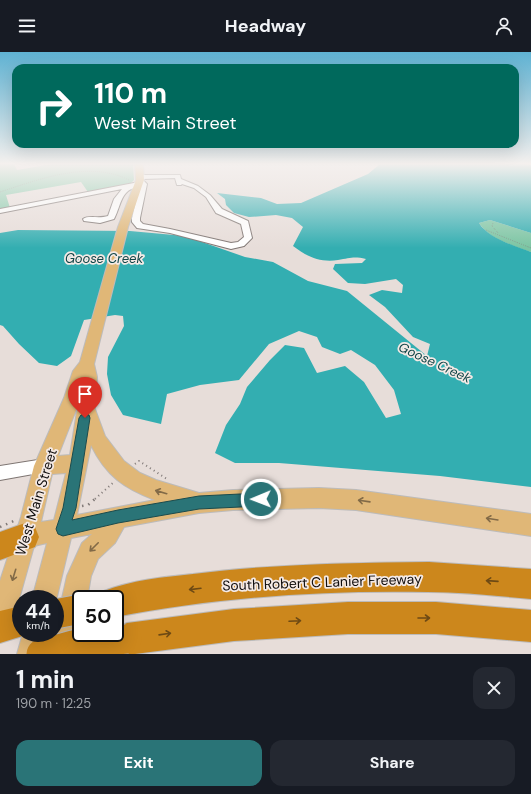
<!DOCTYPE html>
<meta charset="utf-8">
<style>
body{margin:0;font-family:"DM Sans",sans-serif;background:#242831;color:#f1f3f6;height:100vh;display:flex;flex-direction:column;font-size:15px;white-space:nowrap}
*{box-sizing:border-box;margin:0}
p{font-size:13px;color:#9ea1a6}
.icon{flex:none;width:22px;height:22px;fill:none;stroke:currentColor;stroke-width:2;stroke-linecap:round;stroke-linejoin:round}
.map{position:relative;height:602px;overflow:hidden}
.panel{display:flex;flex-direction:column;background:#171b24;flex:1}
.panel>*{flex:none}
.guide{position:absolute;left:12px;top:12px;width:507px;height:84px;border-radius:12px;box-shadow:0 4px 16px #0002;background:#00695c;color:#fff;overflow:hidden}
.speed{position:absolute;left:12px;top:538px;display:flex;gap:8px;font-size:20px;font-weight:700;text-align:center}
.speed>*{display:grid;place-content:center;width:52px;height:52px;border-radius:50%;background:#171b24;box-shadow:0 4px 16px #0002;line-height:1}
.speed small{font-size:10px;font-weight:400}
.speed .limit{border:2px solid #111;border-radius:6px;background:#fff;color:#111}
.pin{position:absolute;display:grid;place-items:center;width:34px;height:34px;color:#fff;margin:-41px -17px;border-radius:50% 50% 50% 0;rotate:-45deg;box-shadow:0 0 4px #0007}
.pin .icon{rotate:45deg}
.me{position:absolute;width:44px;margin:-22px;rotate:269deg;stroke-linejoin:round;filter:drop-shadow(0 0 3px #0008)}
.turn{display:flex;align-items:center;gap:14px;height:84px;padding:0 16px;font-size:18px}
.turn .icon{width:52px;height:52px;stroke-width:2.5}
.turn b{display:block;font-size:28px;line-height:34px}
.round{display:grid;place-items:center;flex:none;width:42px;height:42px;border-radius:12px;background:#242831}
.summary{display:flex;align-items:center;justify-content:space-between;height:68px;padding:0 16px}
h1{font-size:24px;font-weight:700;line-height:30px}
.button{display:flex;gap:8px;margin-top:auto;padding:8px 16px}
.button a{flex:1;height:46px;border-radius:12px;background:#2a7477;color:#fff;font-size:16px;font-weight:700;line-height:46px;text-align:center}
.button a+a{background:#242831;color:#f1f3f6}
header{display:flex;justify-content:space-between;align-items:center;height:52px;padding:0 16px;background:#171b24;font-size:18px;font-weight:700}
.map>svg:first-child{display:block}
.green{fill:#7bc5a3}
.water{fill:#33aeb1}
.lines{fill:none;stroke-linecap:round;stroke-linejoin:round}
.minor-casing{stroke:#7e7572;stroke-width:2}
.major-casing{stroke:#bcbbbb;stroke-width:2}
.highway-casing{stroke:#bcbbbb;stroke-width:2}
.path-far2{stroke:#817a78;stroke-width:1;stroke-dasharray:0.5 1.5;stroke-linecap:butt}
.path-far1{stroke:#817a78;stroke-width:2;stroke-dasharray:1 3.5;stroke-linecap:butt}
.path{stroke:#817a78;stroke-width:2.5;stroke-dasharray:1.5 5;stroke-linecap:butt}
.minor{fill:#fff;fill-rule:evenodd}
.major{fill:#e0b777;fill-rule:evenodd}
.highway{fill:#cc871c;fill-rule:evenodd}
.highway-bridge-casing{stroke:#bcbbbb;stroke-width:31;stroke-linecap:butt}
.highway-bridge{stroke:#cc871c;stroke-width:29}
.oneway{stroke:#826a47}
.oneway2{stroke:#6e4a14}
.route{fill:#2a7477;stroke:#1b4b4d}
.labels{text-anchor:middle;stroke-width:3.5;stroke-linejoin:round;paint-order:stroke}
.water-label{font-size:13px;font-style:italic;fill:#104547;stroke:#f4eae6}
.near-street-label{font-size:14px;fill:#100d0c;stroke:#f4eae6}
</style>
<header><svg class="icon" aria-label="menu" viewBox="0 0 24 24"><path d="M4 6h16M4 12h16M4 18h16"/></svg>Headway<svg class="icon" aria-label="person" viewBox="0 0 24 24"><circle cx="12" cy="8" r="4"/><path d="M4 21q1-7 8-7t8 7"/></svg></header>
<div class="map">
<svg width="531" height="602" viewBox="0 0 531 602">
<rect width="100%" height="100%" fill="#e7ddd9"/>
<!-- green -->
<path class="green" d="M0,112H14L17,118L52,112H133L134,128L131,131L88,140L81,130L6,143L10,156L0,158Z
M490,168L531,181V200C514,194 489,187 479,171Z"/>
<!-- water -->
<path class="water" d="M380,112H521L531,113V181L490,168L479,171C488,186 515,194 531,200V435L440,424L279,411H235L215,401L226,373L240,352L247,335L270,308L285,293L304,296L317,321L345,314L364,330L386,366L401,362L394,338L375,313L351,298L340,302L322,295L317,285L299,279L269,292L239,328L200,333L167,342L161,372L123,363L111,343L107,322L108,305L124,274L123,264L115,263L84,268L71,304L57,314L39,311L19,292L3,274L0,273V181L18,178L130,179L185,184L245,205L273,210L308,229L347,239L427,304L430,292L413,285L385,255L369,243L382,238L402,241L403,233L396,227L365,232L348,231L333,217L335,212L362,211L366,207C354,204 350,206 338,208C320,211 306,204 293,194L303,175L292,166L276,163L249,165L234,161L226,153L225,147L217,141L261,146L277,152L301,151L368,122Z"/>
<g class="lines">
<!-- minor casing -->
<g class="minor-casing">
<path id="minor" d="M140,123H180L181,127L198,134L210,143L222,157L248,169L252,186L244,194L231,197L170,181L137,176L132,170V166L140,134C120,138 122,151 114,167L100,171L84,169L83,167C88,163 99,167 108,164L114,147L122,137L0,161V157L139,130L137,125ZM175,126L177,133H181L182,132L194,136L206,145L216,161L241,172L244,185L238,190L231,191L170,177L143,172L140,169V166L147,132L142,127Z
M44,407L50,409L52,414L50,419L0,428V414Z"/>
</g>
<!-- major casing -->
<g class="major-casing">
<path id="major" d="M135,112H143L144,128L128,175L94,312L97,325L95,357L105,384L124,409L140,421L156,428L199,441L233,438L319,436L356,438L531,462V484L356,458L319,456L233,458L199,461L124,475L115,491L98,507L91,524L87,547H81V581L77,602H51L50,600L67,524L82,491L92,482L71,486L55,553V547H32L47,491L34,494L13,569L9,578L0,582V529L21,465L34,414L64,346L73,319L80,310L118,175L136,128ZM78,353L70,403L58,404ZM91,393C106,424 124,436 155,448L77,463ZM66,421L54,468L41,470L52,422Z
M23,581H49L45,602H17Z"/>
</g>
<!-- highway casing -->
<g class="highway-casing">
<path id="highway" d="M25,471L35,475L39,485L35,495L0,508V480Z
M429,510L531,517V547C497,544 462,540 428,540C323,538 218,545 115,565V547H101L104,539C132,528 164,525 193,522C271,512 350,511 429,510Z
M348,550H436L531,558V590L436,582H348L234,589L135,602H124L116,598L111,587L113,581H115L116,576L127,571L234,557Z
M21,554V581H32L0,591V559Z"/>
</g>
<!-- path-far2 -->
<path class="path-far2" d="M0,140C40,127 89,108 129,128
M493,171L492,174L499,182
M486,178L531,196"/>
<!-- path-far1 -->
<path class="path-far1" d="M135,412L139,409L167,427
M95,447L114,430"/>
<!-- path -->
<path class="path" d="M82,454L88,453L96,446
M0,475L16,468"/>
<!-- minor -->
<use href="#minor" class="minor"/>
<!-- major -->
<use href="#major" class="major"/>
<!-- highway -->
<use href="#highway" class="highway"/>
<!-- highway-bridge casing -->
<g class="highway-bridge-casing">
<path id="highway-bridge" d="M55,562L81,557
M41,602L73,593L127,587"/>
</g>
<!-- highway-bridge -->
<use href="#highway-bridge" class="highway-bridge"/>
</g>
<!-- one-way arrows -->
<defs><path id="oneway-shaft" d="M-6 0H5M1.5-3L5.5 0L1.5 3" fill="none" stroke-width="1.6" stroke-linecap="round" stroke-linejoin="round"/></defs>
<g class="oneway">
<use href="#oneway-shaft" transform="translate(161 440) rotate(-164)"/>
<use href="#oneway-shaft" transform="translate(364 449) rotate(-172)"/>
<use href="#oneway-shaft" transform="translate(492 467) rotate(-171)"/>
<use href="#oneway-shaft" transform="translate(94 495) rotate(135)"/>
<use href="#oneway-shaft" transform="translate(14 523) rotate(107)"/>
</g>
<g class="oneway2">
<use href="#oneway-shaft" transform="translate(492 529) rotate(-176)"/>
<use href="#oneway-shaft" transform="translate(195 537) rotate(173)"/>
<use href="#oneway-shaft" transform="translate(424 566)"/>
<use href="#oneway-shaft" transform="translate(295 569) rotate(-3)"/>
<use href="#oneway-shaft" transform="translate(165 582) rotate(-8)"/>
</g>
<!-- sky -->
<linearGradient id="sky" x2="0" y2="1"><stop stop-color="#5fb2d2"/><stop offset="0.57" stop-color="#f4f0ee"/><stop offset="1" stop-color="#f4f0ee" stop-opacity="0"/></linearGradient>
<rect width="531" height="196" fill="url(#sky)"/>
<!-- route -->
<path class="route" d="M85,362L89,363L90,366L76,456L72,468L118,458L199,444L261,441L266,443L268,447L266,452L261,454L199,457L118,471L63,484L58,482L56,477L63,456L79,366L81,363Z"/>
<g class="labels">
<!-- water labels -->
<g class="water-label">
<text x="104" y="211">Goose Creek</text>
<text transform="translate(435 310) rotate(25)" y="5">Goose Creek</text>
</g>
<!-- near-street labels -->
<g class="near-street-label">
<text transform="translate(36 450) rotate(-73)" y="5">West Main Street</text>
<text transform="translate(322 530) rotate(-2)" y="5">South Robert C Lanier Freeway</text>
</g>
</g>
</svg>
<div class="speed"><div>44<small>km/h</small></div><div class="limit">50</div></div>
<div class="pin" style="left:85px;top:366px;background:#d93025"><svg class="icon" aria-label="arrive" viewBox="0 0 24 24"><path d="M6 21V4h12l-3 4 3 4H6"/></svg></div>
<svg class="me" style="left:261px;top:447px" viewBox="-20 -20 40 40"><circle r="17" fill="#2a7477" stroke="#fff" stroke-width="3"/><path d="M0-11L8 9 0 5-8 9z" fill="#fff"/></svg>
<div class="guide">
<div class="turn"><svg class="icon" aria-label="right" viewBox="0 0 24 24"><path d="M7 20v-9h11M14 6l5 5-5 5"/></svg><div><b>110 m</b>West Main Street</div></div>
</div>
</div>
<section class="panel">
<div class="summary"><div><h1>1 min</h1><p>190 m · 12:25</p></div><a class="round"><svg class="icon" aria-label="close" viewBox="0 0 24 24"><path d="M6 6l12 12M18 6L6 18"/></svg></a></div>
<div class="button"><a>Exit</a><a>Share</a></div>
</section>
